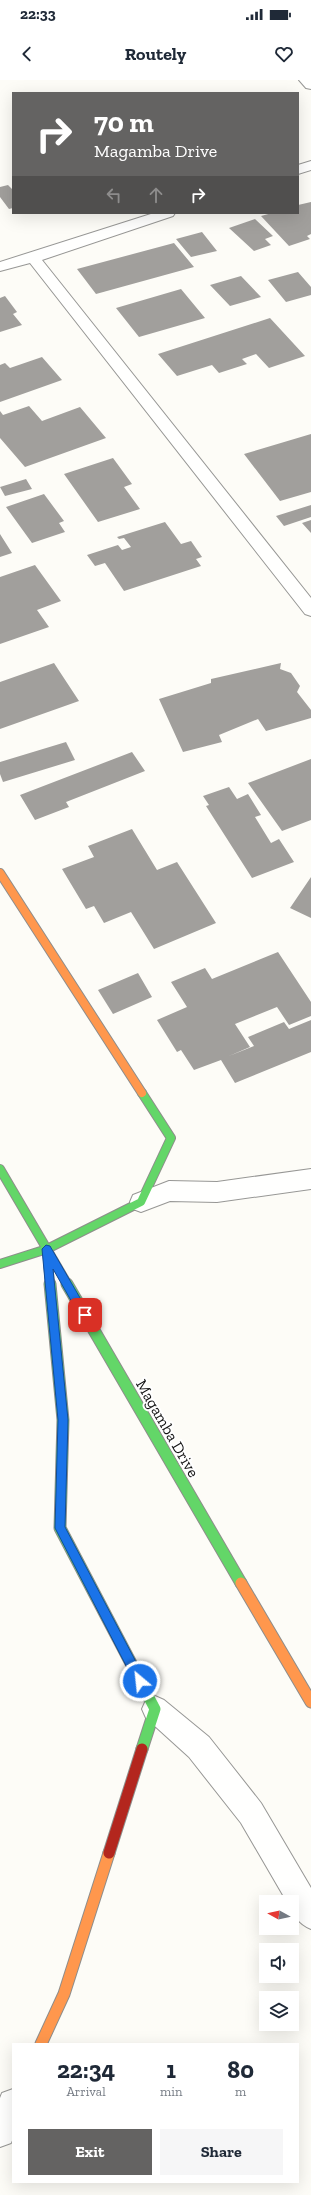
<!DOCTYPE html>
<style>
body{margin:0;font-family:"Zilla Slab",serif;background:#f6f6f7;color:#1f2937;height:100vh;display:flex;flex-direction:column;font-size:15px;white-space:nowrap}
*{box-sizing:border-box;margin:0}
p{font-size:13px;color:#747a83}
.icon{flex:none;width:22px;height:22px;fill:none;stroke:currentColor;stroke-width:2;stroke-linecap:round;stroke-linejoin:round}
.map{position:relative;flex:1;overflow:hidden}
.details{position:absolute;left:12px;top:1963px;width:287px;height:140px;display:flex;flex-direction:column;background:#fff;border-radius:0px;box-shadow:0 4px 16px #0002}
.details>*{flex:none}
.top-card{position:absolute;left:12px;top:12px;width:287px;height:122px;border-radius:0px;box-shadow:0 4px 16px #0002;background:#646362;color:#fff;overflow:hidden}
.needle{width:26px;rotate:278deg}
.buttons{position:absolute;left:259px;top:1815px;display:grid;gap:8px}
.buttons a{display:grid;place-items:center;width:40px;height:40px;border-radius:0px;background:#fff;box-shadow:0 4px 16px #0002;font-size:20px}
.pin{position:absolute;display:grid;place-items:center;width:34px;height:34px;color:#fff;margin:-17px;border-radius:8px;box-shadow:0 2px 6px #0006}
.me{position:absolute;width:44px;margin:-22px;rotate:332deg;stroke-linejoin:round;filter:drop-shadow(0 0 3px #0008)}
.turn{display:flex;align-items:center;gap:14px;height:84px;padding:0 16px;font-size:18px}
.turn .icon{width:52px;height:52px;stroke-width:2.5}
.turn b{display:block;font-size:28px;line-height:34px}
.lanes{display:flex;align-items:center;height:38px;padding:0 16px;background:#0003;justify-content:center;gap:20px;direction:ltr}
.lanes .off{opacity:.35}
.eta{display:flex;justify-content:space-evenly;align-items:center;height:68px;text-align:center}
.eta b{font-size:24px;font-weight:700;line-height:28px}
.primary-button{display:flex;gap:8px;margin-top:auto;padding:8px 16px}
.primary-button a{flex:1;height:46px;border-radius:0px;background:#646362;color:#fff;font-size:16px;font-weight:700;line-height:46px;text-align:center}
.primary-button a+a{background:#f6f6f7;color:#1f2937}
.status{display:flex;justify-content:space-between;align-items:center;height:28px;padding:0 20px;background:#fff;direction:ltr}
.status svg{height:11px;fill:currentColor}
header{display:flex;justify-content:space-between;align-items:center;height:52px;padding:0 16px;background:#fff;font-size:18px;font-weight:700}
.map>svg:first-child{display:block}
.building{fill:#a19f9c}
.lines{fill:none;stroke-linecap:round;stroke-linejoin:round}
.street-casing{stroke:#979795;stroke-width:2}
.fast-far1-casing{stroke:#8e8d8b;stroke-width:10}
.fast-casing{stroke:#8e8d8b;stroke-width:13}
.slow-far1-casing{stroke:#8e8d8b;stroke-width:10}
.slow-casing{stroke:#8e8d8b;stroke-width:13}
.jam-casing{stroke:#8e8d8b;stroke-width:13}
.street{fill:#fffffe;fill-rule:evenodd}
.fast-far1{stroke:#63d668;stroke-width:8}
.fast{stroke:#63d668;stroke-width:11}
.slow-far1{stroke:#ff974d;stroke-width:8}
.slow{stroke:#ff974d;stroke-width:11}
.jam{stroke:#b3261e;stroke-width:11}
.route{fill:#1a73e8;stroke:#114b97}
.labels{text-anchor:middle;stroke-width:4;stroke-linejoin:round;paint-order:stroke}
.street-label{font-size:16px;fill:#111;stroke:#fff}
</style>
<div class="status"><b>22:33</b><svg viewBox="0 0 49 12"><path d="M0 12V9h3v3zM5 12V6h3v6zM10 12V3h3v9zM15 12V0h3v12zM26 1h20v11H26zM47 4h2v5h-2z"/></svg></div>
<header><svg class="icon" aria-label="back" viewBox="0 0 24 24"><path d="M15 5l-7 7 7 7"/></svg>Routely<svg class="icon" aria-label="heart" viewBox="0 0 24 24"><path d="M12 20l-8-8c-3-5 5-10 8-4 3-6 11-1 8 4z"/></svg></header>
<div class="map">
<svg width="311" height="2115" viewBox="0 0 311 2115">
<rect width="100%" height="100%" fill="#fdfcf7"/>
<!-- building -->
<path class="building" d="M8,105L13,110V128L9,129L0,117V107Z
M311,122V154L307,156L310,159L289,166L261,136L272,133H298V125Z
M255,139L273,156L265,159L271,165L254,171L229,148Z
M202,152L217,171L191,177L176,159Z
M174,163L194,187L96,214L77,189Z
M298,192L311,207V215L286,222L268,200Z
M241,196L261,217L230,226L210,205Z
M181,209L205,238L139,257L116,228Z
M5,216L17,232L13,234L22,245L0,252V218Z
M270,238L305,276L269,288L256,274L242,279L247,284L219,293L212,285L177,296L158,274Z
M42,277L62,300L0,322V285L5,283L10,288Z
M29,326L42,341L80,327L106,358L25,387L0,358V331L3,335Z
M311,354V412L280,421L244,374Z
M113,378L132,404L124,407L140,429L98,442L64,394Z
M26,399L32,409L5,416L0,407Z
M44,414L64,441L59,443L65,452L32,463L6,427Z
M311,425V437L284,446L276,436Z
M311,440V453L302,443Z
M165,442L181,464L191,461L202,477L196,479L201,486L124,511L105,483L95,486L87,475L118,465L122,470L131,467L124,458L119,459L117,457Z
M0,454L12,473L0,477Z
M35,485L61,521L37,530L49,547L0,564V497Z
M54,583L79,621L0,649V602Z
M281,583L280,589L291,593L300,606L297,612L311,630V638L266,651L258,639L219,655L222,662L183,672L159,619L211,603V599Z
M66,662L75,680L3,702L0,694V682Z
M132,672L145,691L66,722L69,727L35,740L20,715Z
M311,679V740L282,751L248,703Z
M229,707L237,719L248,714L261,735L255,737L271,763L279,759L294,782L252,798L206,726L209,725L203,716Z
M132,749L157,790L177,782L216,843L154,869L131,832L104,843L94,826L86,829L62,789L94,777L88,766Z
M311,797V838L290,828Z
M278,872L311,922V936L289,945L277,927L235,944L250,967L229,976L254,966L248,957L284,942L289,949L311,940V972L235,1003L221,980L194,990L181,970L177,972L157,940L187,927L171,902L205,888L212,899Z
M138,893L152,917L113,934L98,910Z"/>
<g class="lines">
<!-- street casing -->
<g class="street-casing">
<path id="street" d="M299,0H311V9L306,8Z
M311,81V90L298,94V85Z
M154,133H175L173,136L42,180L311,518V536L305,534L30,183L0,191V182Z
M311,1089V1109L217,1122L170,1121L141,1132L133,1129L130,1122L133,1115L169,1101L217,1102Z
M155,1616L164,1620L209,1657L261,1723L311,1808V1849C299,1844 292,1835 292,1822H287L241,1743L189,1677L146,1638L142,1629L146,1620Z
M13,2009V2058L11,2063L0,2067V2018L2,2013Z"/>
</g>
<!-- fast-far1 casing -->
<g class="fast-far1-casing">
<path id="fast-far1" d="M0,1089L68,1205
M47,1169L50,1205
M0,1184L47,1169L141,1122L171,1058L142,1013"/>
</g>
<!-- fast casing -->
<g class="fast-casing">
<path id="fast" d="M50,1204L63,1340L60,1448L155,1629L142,1669
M67,1204L241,1503"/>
</g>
<!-- slow-far1 casing -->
<g class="slow-far1-casing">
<path id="slow-far1" d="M0,793L142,1013"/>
</g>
<!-- slow casing -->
<g class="slow-casing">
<path id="slow" d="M241,1503L311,1622
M41,1964L64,1914L109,1773"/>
</g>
<!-- jam casing -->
<g class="jam-casing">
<path id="jam" d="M109,1773L142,1669"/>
</g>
<!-- street -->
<use href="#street" class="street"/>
<!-- fast-far1 -->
<use href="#fast-far1" class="fast-far1"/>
<!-- fast -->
<use href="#fast" class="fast"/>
<!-- slow-far1 -->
<use href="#slow-far1" class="slow-far1"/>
<!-- slow -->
<use href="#slow" class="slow"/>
<!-- jam -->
<use href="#jam" class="jam"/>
</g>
<!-- route -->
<path class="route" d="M46,1165L50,1166L90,1235L85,1239L81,1238L53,1189L68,1340L65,1447L144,1597L146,1601L144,1605L140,1606L136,1605L55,1448L58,1340L42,1169Z"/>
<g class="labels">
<!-- street labels -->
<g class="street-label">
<text transform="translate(168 1348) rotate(60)" y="6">Magamba Drive</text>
</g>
</g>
</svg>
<div class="buttons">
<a><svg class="needle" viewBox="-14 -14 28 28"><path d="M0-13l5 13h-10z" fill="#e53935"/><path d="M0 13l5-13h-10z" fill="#747a83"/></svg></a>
<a><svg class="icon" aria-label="sound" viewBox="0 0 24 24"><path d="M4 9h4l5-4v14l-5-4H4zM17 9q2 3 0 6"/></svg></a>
<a><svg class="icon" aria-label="layers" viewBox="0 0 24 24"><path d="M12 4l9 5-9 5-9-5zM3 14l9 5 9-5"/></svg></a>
</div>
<div class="pin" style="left:85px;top:1235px;background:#d93025"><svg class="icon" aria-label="arrive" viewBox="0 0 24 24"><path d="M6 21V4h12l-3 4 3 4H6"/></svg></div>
<svg class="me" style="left:140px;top:1601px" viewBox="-20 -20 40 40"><circle r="17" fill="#1a73e8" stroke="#fff" stroke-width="3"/><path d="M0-11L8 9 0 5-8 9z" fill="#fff"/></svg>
<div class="top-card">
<div class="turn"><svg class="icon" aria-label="right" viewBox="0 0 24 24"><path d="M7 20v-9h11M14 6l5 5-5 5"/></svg><div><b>70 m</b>Magamba Drive</div></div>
<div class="lanes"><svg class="icon off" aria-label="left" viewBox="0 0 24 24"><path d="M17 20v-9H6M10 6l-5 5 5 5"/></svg><svg class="icon off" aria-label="ahead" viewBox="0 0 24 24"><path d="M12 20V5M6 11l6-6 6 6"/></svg><svg class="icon" aria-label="right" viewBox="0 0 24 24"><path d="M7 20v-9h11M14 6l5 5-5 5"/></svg></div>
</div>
<section class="details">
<div class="eta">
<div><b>22:34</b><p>Arrival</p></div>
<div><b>1</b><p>min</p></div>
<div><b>80</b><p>m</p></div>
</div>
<div class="primary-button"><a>Exit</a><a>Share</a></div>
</section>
</div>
